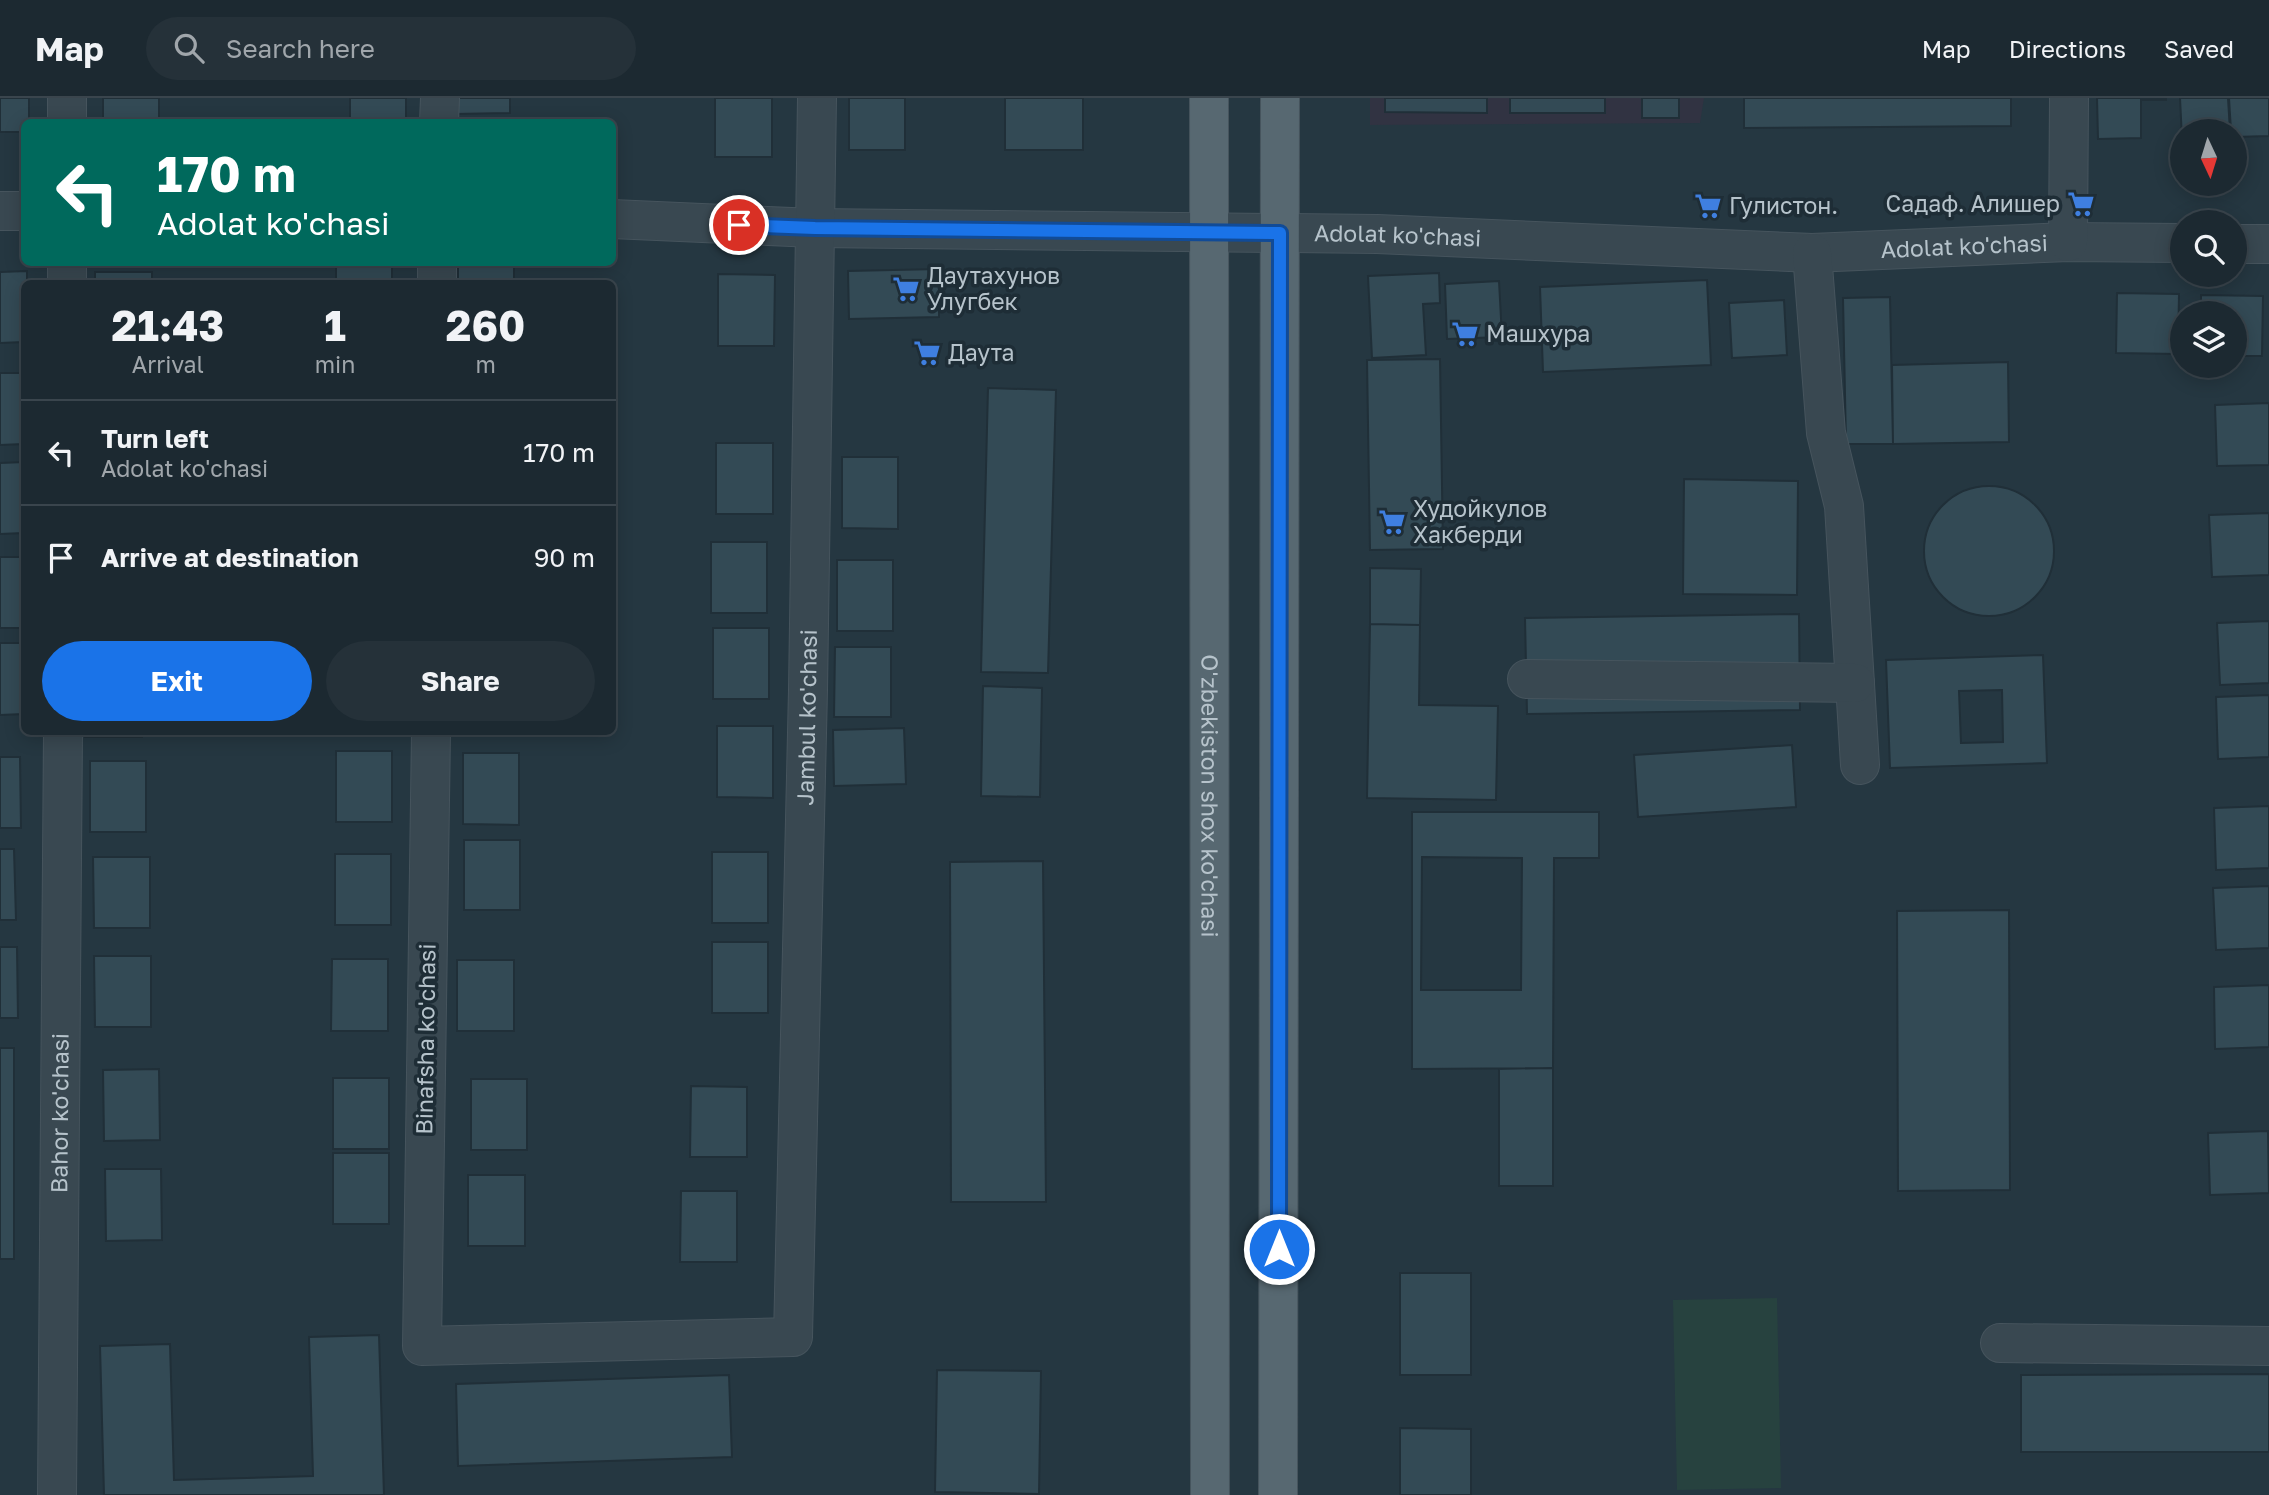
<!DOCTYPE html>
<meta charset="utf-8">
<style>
body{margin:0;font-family:"Golos Text",sans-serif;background:#253139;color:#f1f3f6;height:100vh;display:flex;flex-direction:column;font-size:26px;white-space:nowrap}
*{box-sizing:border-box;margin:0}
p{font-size:23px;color:#a0a6ab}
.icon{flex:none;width:38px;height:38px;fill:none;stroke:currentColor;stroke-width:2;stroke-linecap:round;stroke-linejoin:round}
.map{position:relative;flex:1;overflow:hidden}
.details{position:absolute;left:21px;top:182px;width:595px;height:455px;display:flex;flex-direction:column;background:#1c2931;border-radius:10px;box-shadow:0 4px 18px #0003,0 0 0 2px #3a454d}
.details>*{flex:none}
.guide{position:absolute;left:21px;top:21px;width:595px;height:147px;border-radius:10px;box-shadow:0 4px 18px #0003,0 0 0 2px #3a454d;background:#00695c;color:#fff;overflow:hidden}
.needle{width:46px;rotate:176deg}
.controls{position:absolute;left:2170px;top:21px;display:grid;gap:14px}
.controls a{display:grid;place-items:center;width:77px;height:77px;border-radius:50%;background:#1c2931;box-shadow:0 4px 18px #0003,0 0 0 2px #3a454d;font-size:35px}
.pin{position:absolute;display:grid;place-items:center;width:60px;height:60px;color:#fff;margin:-30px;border:4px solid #fff;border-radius:50%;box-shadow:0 2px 7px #0007}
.me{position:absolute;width:77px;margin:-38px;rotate:0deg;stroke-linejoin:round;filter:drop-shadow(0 0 5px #0008)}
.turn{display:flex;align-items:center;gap:24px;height:147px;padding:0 21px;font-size:32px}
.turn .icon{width:91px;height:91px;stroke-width:2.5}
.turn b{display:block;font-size:49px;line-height:60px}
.eta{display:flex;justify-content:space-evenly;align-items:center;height:119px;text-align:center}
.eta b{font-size:42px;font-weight:700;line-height:49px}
.action{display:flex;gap:14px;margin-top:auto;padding:14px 21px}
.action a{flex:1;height:80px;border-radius:42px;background:#1a73e8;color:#fff;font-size:28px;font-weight:700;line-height:80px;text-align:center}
.action a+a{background:#253139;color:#f1f3f6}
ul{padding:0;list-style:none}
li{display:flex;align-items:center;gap:21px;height:105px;padding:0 21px;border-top:2px solid #3a454d}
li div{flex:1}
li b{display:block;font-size:26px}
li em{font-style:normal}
header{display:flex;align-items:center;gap:42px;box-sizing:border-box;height:98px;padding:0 35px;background:#1c2931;border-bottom:2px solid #3a454d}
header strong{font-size:33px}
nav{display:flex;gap:38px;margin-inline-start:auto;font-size:24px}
.search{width:490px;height:63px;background:#253139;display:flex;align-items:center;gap:18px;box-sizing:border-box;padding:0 24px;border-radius:38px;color:#a0a6ab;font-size:26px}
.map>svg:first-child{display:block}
.medical{fill:#313342}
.green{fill:#27423f}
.building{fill:#334a55;stroke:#202f38;stroke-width:2;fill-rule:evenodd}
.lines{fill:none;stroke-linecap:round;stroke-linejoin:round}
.minor-casing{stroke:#46545d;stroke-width:40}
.primary-casing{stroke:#46545d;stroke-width:40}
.minor{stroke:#394851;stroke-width:38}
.primary{stroke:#576871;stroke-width:38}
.route-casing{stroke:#114b97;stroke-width:18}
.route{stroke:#1a73e8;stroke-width:12}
.labels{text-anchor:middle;stroke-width:7;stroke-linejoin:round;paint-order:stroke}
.poi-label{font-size:23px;fill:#b6c3cb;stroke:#1e2d36;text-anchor:start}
.street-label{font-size:23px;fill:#b6c3cb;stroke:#1e2d36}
</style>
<header>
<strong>Map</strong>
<div class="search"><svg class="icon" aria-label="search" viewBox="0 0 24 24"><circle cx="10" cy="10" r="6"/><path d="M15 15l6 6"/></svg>Search here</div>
<nav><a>Map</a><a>Directions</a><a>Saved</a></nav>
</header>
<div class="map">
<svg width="2269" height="1397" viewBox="0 0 2269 1397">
<rect width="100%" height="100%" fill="#253741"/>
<!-- medical -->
<path class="medical" d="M1370,0H1704L1700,25L1370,27Z"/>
<!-- green -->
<path class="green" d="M1777,1200L1781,1390L1677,1392L1673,1202Z"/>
<!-- building -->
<path class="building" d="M0,0H29V24H24V34H0Z
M103,0H159V24H103Z
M350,0H406V24H350Z
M454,0H510V15L454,16Z
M715,0H772V59H715Z
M849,0H905V52H849Z
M1005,0H1083V52H1005Z
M1385,0H1487V15L1385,14Z
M1510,0H1605V15H1510Z
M1642,0H1679V20H1642Z
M1744,0H2011V28L1744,30Z
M2097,0H2166V2H2141V40L2098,41Z
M2180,0H2228L2230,33H2182V41Z
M2229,0H2269V38L2235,39V33H2231Z
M392,168V186H336V169Z
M458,169H514V186H458Z
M939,171V219L849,221L848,173Z
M27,173V186H24V244L0,245V174Z
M95,174H152V186H95Z
M1439,175L1440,205L1423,206L1426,257L1372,260L1368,178Z
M718,176L775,177L774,248H718Z
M1707,182L1711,267L1543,274L1540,189Z
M1499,183L1502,239L1447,241L1445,186Z
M2117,195L2179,196L2178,256L2116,255Z
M2201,197L2263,198L2262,258H2235V215H2201Z
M1890,199L1893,346H1846L1843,200Z
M1784,202L1787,257L1732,260L1729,205Z
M1440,261L1443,451L1370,452L1367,262Z
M2008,264L2009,344L1893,346L1892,267Z
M0,275H24V346L0,347Z
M988,290L1056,292L1048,575L981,574Z
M2269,305V367L2217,368L2215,307Z
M716,345H773V416H716Z
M842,359H898V431L842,430Z
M24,364V435L0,436V365Z
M1684,381L1798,383L1797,497L1683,496Z
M1924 453a65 65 0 1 1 130 0a65 65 0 1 1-130 0Z
M2269,415V477L2212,479L2209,417Z
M711,444H767V515H711Z
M0,459H24V530H0Z
M837,462H893V533H837Z
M1370,470L1421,471L1420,527L1370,526Z
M1799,516L1800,612L1527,616L1525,520Z
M2269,523V585L2220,587L2217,525Z
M1370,526L1420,527L1419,607L1498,608L1496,702L1367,700Z
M713,530H769V601H713Z
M0,545H24V616L0,617Z
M835,549H891V619H834Z
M2043,557L2047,665L1890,670L1886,562ZM2002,592L2003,644L1961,645L1959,593Z
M983,588L1042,590L1040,699L981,698Z
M2269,597V659L2218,661L2216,599Z
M717,628H773V700L717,699Z
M904,630L906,686L834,688L833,632Z
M85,634H142V639H85Z
M472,634H528V637H472Z
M1792,647L1796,709L1638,719L1634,657Z
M336,653H392V724H336Z
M463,655H519V727L463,726Z
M0,659H20L21,730H0Z
M90,663H146V734H90Z
M2269,708V770L2216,772L2214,710Z
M1412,714H1599V760H1554L1553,970L1412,971ZM1422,759L1522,760L1521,892H1421Z
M464,742H520V812H464Z
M0,751H14L16,822H0Z
M712,754H768V825H712Z
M335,756H391V827H335Z
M93,759H150V830H94Z
M1043,763L1046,1104H951L950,764Z
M2269,788V850L2216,852L2213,790Z
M2009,812L2010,1092L1898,1093L1897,813Z
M712,844H768V915H712Z
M0,849H17L18,920H0Z
M94,858H151V929H95Z
M332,861H388V933H331Z
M457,862H514V933H457Z
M2269,887V949L2215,951L2214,889Z
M0,950H14V1161H0Z
M1553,970V1088H1499V971Z
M159,971L160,1042L104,1043L103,972Z
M333,980H389V1051H333Z
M471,981H527V1052H471Z
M691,988L747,989V1059H690Z
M2268,1033L2269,1095L2210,1097L2208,1035Z
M333,1055H389V1126H333Z
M105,1071H161L162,1142L106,1143Z
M468,1077H525V1148H468Z
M681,1093H737V1164H680Z
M1400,1175H1471V1277H1400Z
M379,1237L384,1397H104L100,1248L170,1246L174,1382L313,1378L309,1239Z
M937,1272L1041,1273L1039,1396L935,1394Z
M2269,1276V1354H2021V1277Z
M729,1277L732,1359L458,1368L456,1286Z
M1400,1330L1471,1331V1397H1400Z"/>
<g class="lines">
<!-- minor casing -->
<g class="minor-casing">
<g id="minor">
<path d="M67,0V24"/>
<path d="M439,24L440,0"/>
<path d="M0,113H24"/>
<path id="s1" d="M612,121L815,130L1377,136L1812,155L2068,144L2182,145"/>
<path d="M2068,144L2069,0"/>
<path d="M2235,146H2269"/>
<path d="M1812,155L1826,335L1844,408L1860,667"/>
<path d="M67,186V164"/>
<path d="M437,186V164"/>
<path d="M1527,581L1855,585"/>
<path id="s2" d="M431,634L422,1248L793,1239L808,592L817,0"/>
<path d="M2000,1245L2269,1248"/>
<path id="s3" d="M57,1397L63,634"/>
</g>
</g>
<!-- primary casing -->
<g class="primary-casing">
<g id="primary">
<path id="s4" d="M1209,0L1210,1397"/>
<path d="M1278,1397L1280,0"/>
</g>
</g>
<!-- minor -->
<use href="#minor" class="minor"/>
<!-- primary -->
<use href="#primary" class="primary"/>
</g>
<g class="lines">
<!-- route casing -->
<g class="route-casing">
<path id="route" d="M739,127L815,130L1280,135L1279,1151"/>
</g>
<!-- route -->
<use href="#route" class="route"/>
</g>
<!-- icons -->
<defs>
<g id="supermarket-bare" transform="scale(2.1)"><path d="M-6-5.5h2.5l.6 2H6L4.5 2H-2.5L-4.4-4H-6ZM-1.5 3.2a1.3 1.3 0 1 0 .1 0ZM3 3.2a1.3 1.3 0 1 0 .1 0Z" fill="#3f7fe0" stroke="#1e2d36" stroke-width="2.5" paint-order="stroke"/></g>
</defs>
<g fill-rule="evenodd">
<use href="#supermarket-bare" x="2081" y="106"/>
<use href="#supermarket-bare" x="1708" y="108"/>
<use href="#supermarket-bare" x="906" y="191"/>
<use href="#supermarket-bare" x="1465" y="236"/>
<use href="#supermarket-bare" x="927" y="255"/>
<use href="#supermarket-bare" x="1392" y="424"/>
</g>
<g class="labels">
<!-- poi labels -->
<g class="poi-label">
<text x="2060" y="114" text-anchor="end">Садаф. Алишер</text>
<text x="1729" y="116">Гулистон.</text>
<text x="927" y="186">Даутахунов<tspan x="927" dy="26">Улугбек</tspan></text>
<text x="1486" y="244">Машхура</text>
<text x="948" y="263">Даута</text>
<text x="1413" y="419">Худойкулов<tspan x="1413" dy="26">Хакберди</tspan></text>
</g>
<!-- street labels -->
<g class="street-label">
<text dy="8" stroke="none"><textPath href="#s1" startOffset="786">Adolat ko'chasi</textPath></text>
<text dy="8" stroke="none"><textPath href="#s1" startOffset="1353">Adolat ko'chasi</textPath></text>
<text dy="8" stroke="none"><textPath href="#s2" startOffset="1605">Jambul ko'chasi</textPath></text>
<text dy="8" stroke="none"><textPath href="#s4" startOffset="698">O'zbekiston shox ko'chasi</textPath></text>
<text transform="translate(426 941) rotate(-89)" y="8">Binafsha ko'chasi</text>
<text dy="8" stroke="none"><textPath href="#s3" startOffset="382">Bahor ko'chasi</textPath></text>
</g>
</g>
</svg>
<div class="controls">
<a><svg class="needle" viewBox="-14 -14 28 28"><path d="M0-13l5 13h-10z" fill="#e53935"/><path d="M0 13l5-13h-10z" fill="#a0a6ab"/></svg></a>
<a><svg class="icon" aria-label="search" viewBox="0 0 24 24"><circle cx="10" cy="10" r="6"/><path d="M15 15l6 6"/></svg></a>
<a><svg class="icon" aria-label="layers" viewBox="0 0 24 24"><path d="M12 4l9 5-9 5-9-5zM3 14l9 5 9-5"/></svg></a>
</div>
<div class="pin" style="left:739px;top:127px;background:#d93025"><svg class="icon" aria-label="arrive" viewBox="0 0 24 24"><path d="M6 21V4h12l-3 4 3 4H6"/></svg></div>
<svg class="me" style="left:1279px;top:1151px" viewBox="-20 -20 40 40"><circle r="17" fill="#1a73e8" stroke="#fff" stroke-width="3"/><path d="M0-11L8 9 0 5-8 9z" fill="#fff"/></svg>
<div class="guide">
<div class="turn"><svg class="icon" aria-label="left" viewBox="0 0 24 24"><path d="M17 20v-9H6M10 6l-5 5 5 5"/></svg><div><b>170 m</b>Adolat ko'chasi</div></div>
</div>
<section class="details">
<div class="eta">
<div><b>21:43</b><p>Arrival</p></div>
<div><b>1</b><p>min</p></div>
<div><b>260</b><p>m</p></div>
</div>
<ul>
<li><svg class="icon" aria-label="left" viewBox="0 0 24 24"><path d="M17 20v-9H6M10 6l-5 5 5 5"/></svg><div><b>Turn left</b><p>Adolat ko'chasi</p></div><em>170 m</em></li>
<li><svg class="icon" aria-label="arrive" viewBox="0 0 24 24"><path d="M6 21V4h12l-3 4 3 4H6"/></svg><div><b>Arrive at destination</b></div><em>90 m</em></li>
</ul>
<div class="action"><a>Exit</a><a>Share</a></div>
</section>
</div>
